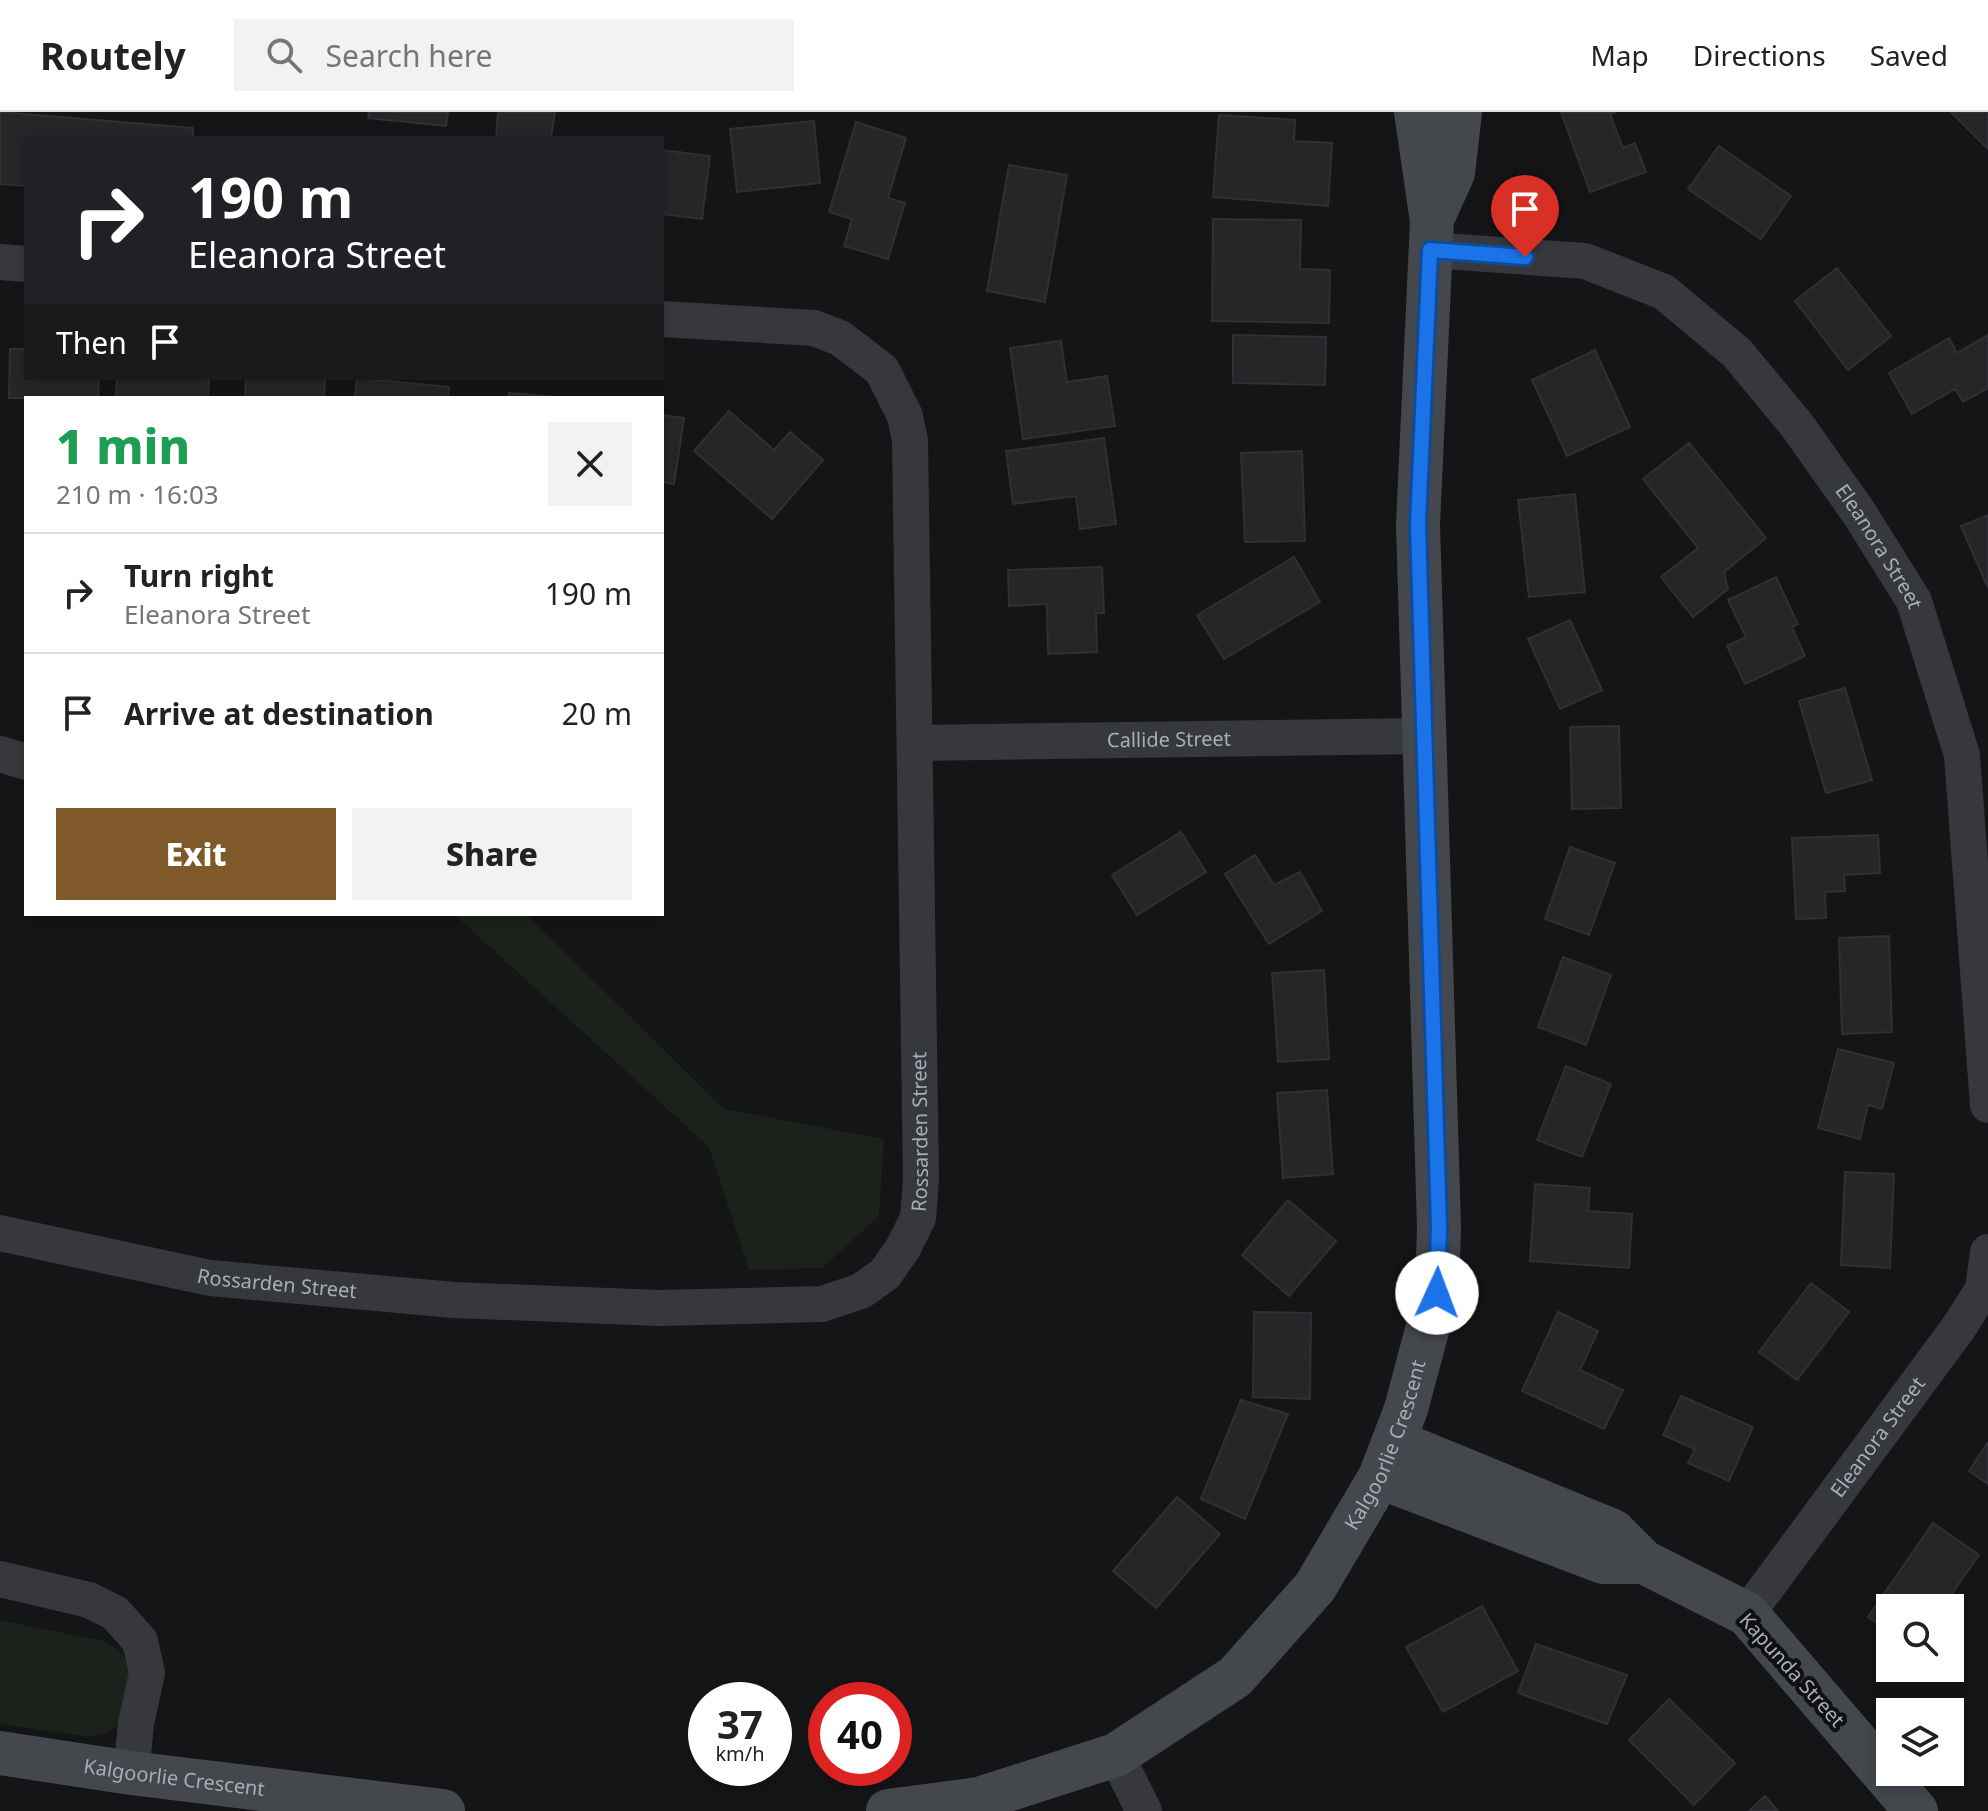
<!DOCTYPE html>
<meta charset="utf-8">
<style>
body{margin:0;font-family:"Noto Sans",sans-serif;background:#f2f2f2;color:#222;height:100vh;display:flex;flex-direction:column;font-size:30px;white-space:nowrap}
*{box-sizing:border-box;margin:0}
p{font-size:26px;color:#767676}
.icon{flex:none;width:44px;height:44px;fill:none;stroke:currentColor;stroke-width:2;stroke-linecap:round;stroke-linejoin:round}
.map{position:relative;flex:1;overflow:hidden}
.sheet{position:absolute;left:24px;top:284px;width:640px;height:520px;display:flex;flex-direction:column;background:#fff;border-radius:0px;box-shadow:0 4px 12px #0003}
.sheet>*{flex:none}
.guide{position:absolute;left:24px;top:24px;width:640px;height:244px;border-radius:0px;box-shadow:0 4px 12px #0003;background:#202124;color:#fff;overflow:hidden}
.tools{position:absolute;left:1876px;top:1482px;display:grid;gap:16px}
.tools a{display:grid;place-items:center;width:88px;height:88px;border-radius:0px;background:#fff;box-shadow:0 4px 12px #0003;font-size:40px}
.speed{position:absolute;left:688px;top:1570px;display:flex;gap:16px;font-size:40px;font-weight:700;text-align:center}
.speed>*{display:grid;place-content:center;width:104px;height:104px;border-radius:50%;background:#fff;box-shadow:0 4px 12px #0003;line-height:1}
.speed small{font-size:20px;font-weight:400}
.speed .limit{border:12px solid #d22;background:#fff;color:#111}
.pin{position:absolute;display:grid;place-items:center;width:68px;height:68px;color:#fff;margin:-82px -34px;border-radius:50% 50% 50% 0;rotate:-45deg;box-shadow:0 0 8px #0007}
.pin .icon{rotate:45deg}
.me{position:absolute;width:88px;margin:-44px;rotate:2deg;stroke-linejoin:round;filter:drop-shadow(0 0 6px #0008)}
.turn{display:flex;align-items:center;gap:28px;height:168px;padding:0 32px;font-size:36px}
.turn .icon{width:104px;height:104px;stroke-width:2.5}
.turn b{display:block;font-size:56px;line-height:68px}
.then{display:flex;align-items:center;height:76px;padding:0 32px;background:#0003;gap:16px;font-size:30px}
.round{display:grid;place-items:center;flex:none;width:84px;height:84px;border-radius:0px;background:#f2f2f2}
.head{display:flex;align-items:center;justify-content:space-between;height:136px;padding:0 32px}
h1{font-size:48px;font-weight:800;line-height:60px;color:#1e9e55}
.action{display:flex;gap:16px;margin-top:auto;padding:16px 32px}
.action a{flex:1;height:92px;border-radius:0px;background:#7f592a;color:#fff;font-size:32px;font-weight:800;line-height:92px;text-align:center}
.action a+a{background:#f2f2f2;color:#222}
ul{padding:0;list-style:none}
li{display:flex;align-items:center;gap:24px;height:120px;padding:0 32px;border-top:2px solid #e0e0e0}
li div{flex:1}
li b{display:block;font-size:30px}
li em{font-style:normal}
header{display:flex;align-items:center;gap:48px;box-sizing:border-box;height:112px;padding:0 40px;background:#fff;border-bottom:2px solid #e0e0e0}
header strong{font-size:38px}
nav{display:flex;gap:44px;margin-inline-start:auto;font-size:28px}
.search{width:560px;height:72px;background:#f2f2f2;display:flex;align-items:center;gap:20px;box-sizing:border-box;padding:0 28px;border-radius:0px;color:#767676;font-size:30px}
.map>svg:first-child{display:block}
.green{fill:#1b221c}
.building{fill:#252628;stroke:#2f3033;stroke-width:2}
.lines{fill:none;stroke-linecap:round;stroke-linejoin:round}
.street{stroke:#36383c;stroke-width:36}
.secondary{stroke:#44474c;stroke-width:44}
.route-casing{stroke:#114b97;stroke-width:20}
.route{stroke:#1a73e8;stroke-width:14}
.labels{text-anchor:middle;stroke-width:8;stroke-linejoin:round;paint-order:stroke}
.street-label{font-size:20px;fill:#a7aeb7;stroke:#101012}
</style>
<header>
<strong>Routely</strong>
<div class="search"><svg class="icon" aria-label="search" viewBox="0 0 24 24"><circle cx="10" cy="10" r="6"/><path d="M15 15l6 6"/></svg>Search here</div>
<nav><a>Map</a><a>Directions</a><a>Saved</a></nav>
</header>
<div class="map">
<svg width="1988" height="1699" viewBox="0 0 1988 1699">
<rect width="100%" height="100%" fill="#151517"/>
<!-- green -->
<path class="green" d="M454,802H526L724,997L884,1027L879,1104L822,1156L749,1158L709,1035Z
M0,1508L103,1529L117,1537L128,1550L134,1566L120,1612L106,1621L90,1625L0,1612Z"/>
<!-- building -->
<path class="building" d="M0,0L193,16V26H26V74L0,72Z
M369,0H448L446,14L368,6Z
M498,0H555L551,26H496Z
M1561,0H1616L1610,2L1623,36L1635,31L1646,60L1590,80Z
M1951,0H1988V37Z
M1219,3L1295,8L1294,29L1332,31L1328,94L1213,85Z
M814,9L820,71L737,80L730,17Z
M856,10L906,26L888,86L905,91L888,147L844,134L852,107L829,100Z
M1719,34L1791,84L1761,127L1688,77Z
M662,38L710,44L702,107L662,102Z
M1009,53L1067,63L1045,190L987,179Z
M1213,107L1301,108L1300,157L1330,158L1329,211L1212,209Z
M1837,156L1891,224L1848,258L1795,189Z
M1233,223L1326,225L1325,273L1233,271Z
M1988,223V276L1963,290L1955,277L1912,302L1889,261L1949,226L1957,241Z
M1061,229L1067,270L1107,264L1115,314L1023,327L1010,236Z
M10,237H26V266H99L98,286H9Z
M1595,238L1630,315L1567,344L1532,268Z
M117,266H209L208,286H116Z
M246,266H325L324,286H245Z
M357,266L449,275L448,286H355Z
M509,281L557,285V286H508Z
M729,299L774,338L790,320L823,348L772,407L694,339Z
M662,303L684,306L674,372L662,370Z
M1104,326L1116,412L1080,417L1076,384L1013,392L1006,339Z
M1689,331L1766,426L1724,460L1728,477L1693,505L1661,465L1698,436L1643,367Z
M1302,339L1305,429L1245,430L1241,341Z
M1575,382L1585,480L1529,485L1518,388Z
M1988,403V476L1961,414Z
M1294,445L1320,490L1224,547L1197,503Z
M1102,455L1104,501H1096L1097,540L1048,542L1047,492L1009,494L1008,458Z
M1776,465L1798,512L1792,515L1805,544L1745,572L1727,534L1746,525L1728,488Z
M1570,508L1602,578L1560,597L1528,527Z
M1845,576L1872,668L1826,681L1799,589Z
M1619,614L1621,696L1572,697L1570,615Z
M1181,720L1206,760L1137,803L1112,763Z
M1878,723L1880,761L1844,763L1845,779L1825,780L1826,806L1796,807L1792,726Z
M1570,735L1615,751L1589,823L1545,807Z
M1255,743L1274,773L1300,760L1322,799L1269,832L1225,762Z
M1889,824L1892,920L1842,922L1839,826Z
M1563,845L1611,863L1586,933L1538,915Z
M1324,858L1329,947L1278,950L1272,861Z
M1838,937L1894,951L1882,997L1868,993L1860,1027L1818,1016Z
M1566,954L1611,972L1582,1045L1537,1028Z
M1327,978L1333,1062L1283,1066L1277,981Z
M1845,1060L1894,1062L1890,1156L1841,1153Z
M1535,1072L1590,1076L1588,1099L1632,1102L1629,1156L1530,1149Z
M1288,1088L1336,1129L1289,1184L1242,1143Z
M1811,1171L1849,1200L1797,1268L1759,1240Z
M1254,1200L1311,1201L1310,1287L1253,1285Z
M1558,1200L1598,1219L1580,1258L1623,1278L1604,1317L1522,1279Z
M1681,1284L1753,1315L1729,1369L1688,1351L1695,1337L1663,1323Z
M1241,1288L1288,1302L1245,1407L1201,1387Z
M1988,1330V1372L1969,1359Z
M1177,1385L1220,1422L1156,1496L1113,1459Z
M1933,1411L1979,1443L1942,1496H1890V1520L1868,1505Z
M1482,1494L1518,1559L1443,1600L1406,1535Z
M1536,1532L1627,1563L1607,1612L1518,1581Z
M1669,1587L1735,1651L1694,1693L1629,1628Z
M1765,1684L1778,1699H1749Z"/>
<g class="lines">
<!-- street -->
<g class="street">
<path id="s1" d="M1430,138L1585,149L1664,180L1737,241L1796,312L1859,401L1914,489L1962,643L1988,993"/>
<path d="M0,150L26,152"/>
<path id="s2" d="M915,631L1424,624"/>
<path d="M0,642L26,650"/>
<path id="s3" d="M0,1121L210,1166L454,1188L659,1196L822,1192L861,1179L885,1162L903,1136L918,1106L921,1068L910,329L905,304L882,258L840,226L814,216L662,207"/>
<path d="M0,1467L89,1488L115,1501L140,1529L147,1561L136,1612L131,1661"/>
<path id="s4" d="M1747,1502L1959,1215L1983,1177L1988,1140"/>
<path d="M1116,1643L1144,1699"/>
</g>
<!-- secondary -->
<g class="secondary">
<path d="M1433,105L1453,61L1460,0"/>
<path d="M1394,1329L1613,1419L1644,1450L1747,1502L1916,1699"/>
<path d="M1380,1365L1603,1450H1644"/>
<path id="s5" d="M0,1641L131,1661L443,1699"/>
<path id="s6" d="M888,1699L979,1687L1116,1643L1235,1565L1315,1475L1380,1365L1406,1297L1437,1181L1439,1115L1418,412L1432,109L1416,0"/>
</g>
</g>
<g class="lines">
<!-- route casing -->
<g class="route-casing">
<path id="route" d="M1437,1181L1439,1115L1418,412L1430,138L1525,145"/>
</g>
<!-- route -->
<use href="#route" class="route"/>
</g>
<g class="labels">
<!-- street labels -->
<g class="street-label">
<text dy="7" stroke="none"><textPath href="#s1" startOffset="576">Eleanora Street</textPath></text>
<text dy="7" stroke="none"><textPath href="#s2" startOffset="254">Callide Street</textPath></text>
<text dy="7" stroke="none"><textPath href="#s3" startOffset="1050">Rossarden Street</textPath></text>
<text dy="7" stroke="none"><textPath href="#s3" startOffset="282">Rossarden Street</textPath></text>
<text dy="7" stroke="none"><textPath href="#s4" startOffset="220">Eleanora Street</textPath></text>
<text dy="7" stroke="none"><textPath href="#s6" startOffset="658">Kalgoorlie Crescent</textPath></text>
<text transform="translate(1792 1558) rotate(48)" y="7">Kapunda Street</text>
<text dy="7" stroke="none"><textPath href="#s5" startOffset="176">Kalgoorlie Crescent</textPath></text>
</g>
</g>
</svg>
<div class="tools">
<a><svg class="icon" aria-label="search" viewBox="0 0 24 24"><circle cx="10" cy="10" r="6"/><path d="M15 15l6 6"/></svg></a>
<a><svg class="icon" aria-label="layers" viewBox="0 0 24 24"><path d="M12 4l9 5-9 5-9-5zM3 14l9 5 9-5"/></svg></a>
</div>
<div class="speed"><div>37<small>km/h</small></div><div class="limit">40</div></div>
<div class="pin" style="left:1525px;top:145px;background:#d93025"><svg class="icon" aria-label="arrive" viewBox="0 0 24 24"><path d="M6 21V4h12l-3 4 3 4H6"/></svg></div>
<svg class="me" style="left:1437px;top:1181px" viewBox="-20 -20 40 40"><circle r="19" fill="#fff"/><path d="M0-13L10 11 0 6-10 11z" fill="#1a73e8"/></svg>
<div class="guide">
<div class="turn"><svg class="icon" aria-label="right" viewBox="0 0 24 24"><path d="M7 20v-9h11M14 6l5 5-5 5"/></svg><div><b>190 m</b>Eleanora Street</div></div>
<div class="then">Then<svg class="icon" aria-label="arrive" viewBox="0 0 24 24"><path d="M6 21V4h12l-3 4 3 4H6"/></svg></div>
</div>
<section class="sheet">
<div class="head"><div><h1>1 min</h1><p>210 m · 16:03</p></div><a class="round"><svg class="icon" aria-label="close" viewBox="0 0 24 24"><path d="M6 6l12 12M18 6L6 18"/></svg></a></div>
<ul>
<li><svg class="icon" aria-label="right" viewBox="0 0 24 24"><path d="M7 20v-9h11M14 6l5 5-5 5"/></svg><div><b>Turn right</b><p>Eleanora Street</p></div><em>190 m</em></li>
<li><svg class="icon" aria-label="arrive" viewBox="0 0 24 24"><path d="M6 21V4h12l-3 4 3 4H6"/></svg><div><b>Arrive at destination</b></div><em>20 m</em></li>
</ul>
<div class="action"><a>Exit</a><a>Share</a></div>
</section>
</div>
